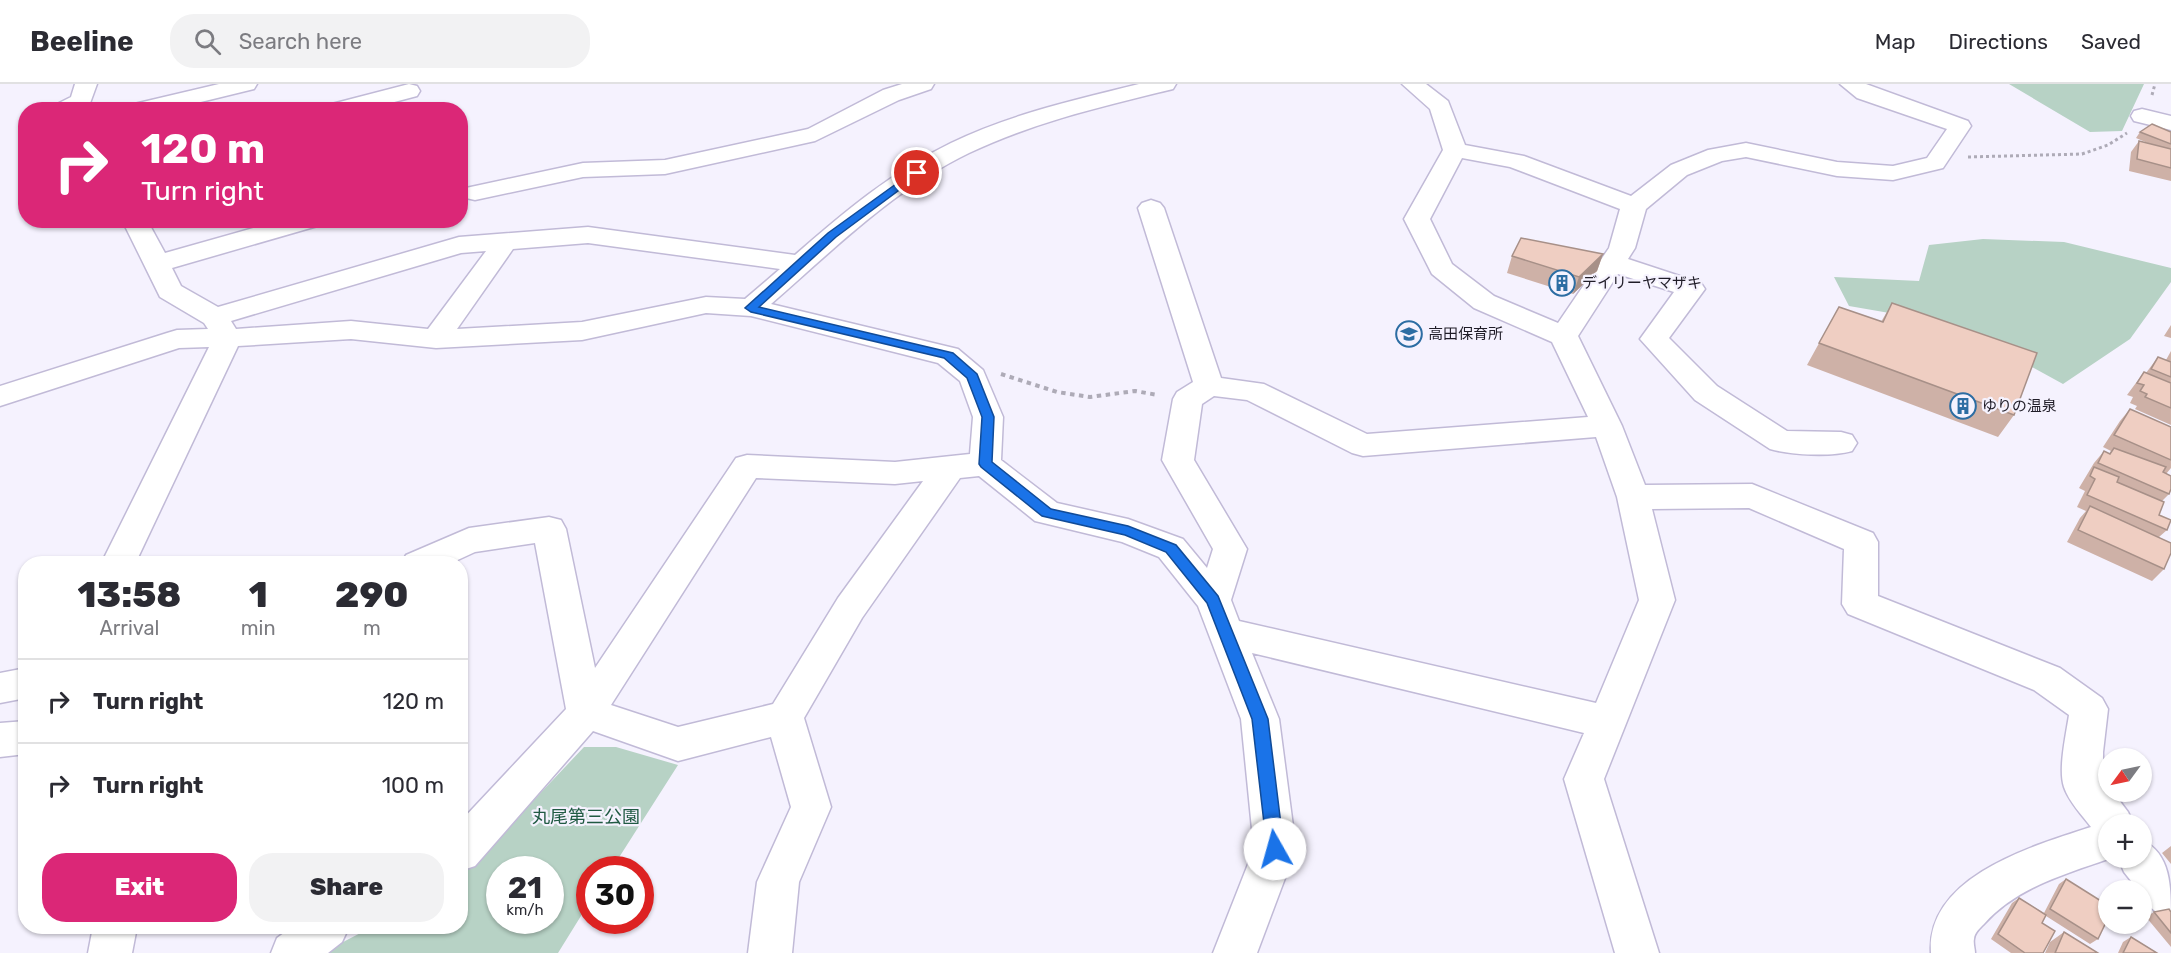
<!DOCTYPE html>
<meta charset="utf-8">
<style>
body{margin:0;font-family:Rubik,"Noto Sans JP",sans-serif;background:#f2f2f3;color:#2b2b33;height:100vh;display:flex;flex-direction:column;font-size:22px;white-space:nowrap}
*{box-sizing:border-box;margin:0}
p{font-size:20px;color:#7c7c81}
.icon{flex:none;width:33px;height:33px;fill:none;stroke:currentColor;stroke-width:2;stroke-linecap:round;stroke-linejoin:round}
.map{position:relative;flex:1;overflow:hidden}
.panel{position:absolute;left:18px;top:472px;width:450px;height:378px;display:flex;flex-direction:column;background:#fff;border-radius:24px;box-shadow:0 2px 4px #0004}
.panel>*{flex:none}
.hud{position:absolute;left:18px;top:18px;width:450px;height:126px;border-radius:24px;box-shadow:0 2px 4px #0004;background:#db2777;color:#fff;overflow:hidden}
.needle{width:39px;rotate:237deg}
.controls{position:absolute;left:2098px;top:664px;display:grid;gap:12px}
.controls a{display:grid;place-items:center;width:54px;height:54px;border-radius:50%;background:#fff;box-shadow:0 2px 4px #0004;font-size:30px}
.speed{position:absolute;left:486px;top:772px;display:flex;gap:12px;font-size:30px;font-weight:700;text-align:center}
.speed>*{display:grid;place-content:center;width:78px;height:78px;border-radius:50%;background:#fff;box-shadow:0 2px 4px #0004;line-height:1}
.speed small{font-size:15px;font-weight:400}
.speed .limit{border:9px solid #d22;background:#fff;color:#111}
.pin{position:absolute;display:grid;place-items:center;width:51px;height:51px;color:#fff;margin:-26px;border:3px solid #fff;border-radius:50%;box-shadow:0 2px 6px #0007}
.me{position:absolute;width:66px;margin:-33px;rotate:353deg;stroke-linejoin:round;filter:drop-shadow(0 0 4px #0008)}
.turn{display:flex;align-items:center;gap:21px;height:126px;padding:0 24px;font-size:27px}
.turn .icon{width:78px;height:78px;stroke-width:2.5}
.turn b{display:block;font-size:42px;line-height:51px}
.eta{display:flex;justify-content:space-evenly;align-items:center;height:102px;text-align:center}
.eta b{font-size:36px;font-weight:800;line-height:42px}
.button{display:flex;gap:12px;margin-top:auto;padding:12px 24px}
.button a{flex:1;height:69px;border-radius:24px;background:#db2777;color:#fff;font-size:24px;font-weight:800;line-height:69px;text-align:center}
.button a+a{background:#f2f2f3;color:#2b2b33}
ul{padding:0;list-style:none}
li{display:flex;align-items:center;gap:18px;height:84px;padding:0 24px;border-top:2px solid #e1e1e2}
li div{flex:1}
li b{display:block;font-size:22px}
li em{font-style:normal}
header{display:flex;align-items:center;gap:36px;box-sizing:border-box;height:84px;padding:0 30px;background:#fff;border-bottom:2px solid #e1e1e2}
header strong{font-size:28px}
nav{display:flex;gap:33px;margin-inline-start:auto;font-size:21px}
.search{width:420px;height:54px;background:#f2f2f3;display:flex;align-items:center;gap:15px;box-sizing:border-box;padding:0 21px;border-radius:24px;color:#7c7c81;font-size:22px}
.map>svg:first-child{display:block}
.green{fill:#b7d2c5;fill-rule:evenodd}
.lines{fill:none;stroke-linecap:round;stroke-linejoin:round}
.minor-casing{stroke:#c1bad7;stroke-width:3}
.path-far1{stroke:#aeabb7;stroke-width:3;stroke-dasharray:3 3;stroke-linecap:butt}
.path{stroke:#aeabb7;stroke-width:4;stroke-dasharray:4.5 4.5;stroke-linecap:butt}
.minor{fill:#fff;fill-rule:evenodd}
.wall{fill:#ceb1a7}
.shaded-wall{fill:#a79088}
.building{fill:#efcec2;stroke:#a79088;stroke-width:1.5}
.route{fill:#1a73e8;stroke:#114b97;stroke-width:1.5}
.labels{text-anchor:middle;stroke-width:4.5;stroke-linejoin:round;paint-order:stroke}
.poi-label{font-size:15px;fill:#201d28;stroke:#f5f2fe;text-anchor:start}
.near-park-label{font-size:18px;fill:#205a43;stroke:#f5f2fe}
</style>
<header>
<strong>Beeline</strong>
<div class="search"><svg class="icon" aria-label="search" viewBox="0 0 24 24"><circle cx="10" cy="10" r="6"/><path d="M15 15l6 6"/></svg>Search here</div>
<nav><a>Map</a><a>Directions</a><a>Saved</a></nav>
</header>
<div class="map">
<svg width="2171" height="869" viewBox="0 0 2171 869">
<rect width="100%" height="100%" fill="#f5f2fe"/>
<!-- green -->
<path class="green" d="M2009,0H2144L2122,47L2090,48Z
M1983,155L2064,158L2171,184V198L2130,255L2063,300L1953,240L1849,222L1834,193L1919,197L1929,161Z
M584,663H616L678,681L611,786H590L589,819L558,869H322L372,843H460L461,793ZM500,786H550V837H500Z"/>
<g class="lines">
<!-- minor casing -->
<g class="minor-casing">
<path id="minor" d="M75,0H97L89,22L81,26H52L55,21L71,13Z
M219,0H257L254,5L168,26H127L130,21Z
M409,0L417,2L420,7L417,12L364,26H325L328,21Z
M902,0H934L931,5L899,16L815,57L665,90L583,93L475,116L466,114L463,109L466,104L583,79L665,76L808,45L883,6Z
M1139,0H1176L1173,5C1104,22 1034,38 969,69C894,105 833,166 771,220L958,265L983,286L1003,333L1001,376L1057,419L1128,435L1183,455L1207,484L1213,465L1162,376L1173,315L1177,308L1193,298L1138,124L1142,119L1151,116L1160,119L1164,124L1221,294L1264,300L1367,350L1588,333L1552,258L1474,224L1432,190L1404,135L1443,66L1430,25L1402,0H1426L1448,17L1465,61L1524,72L1631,112L1671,81L1708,66L1746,59L1837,78L1893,82L1927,74L1947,45L1857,14L1840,0H1866L1968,37L1971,42L1943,84L1893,96L1837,92L1746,73L1722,77L1687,91L1646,125L1635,164L1628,175L1701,199L1705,205L1669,254L1717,302L1787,347L1841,348L1852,351L1857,359L1852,367C1831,373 1791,371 1770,365L1695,316L1640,255L1674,208L1618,190L1578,252L1622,342L1645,401L1752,400L1873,449L1878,458V512L2060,584L2102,614L2108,625L2103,668V696L2109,703V708H2113L2128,728L2134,741H2109V774H2111C2066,790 2017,803 1984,840C1980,844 1974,849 1974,855C1973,859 1975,865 1975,869H1931C1926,792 2033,762 2091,743C2082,731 2069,718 2064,703C2058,685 2066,651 2069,631L2034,606L1848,530L1842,520L1844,465L1749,424L1652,425L1675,516L1604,695L1659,869H1615L1564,695L1584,649L1252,569L1279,635L1296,765L1257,869H1213L1254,765L1241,635L1198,522L1159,473L1122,458L1035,437L979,392L960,394L862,534L804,634L831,723L799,798L792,869H748L757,798L791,723L771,653L678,677L593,647L475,782L460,787V738L566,625L535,459L475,468L449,480H401L406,471L469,444L549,433L561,436L566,445L595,584L736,374L747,371L895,378L970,370L973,333L960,297L938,279L751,232L706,229L582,256L436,264L351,255L238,262L135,480H101L209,263L179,264L0,322V302L167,249L177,246L208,245L204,239L160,213L122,136H147L165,169L282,136H324L321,141L172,184L181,202L218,223L459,153L588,143L795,171C843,129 893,87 951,59C1011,30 1075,16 1139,0ZM1462,74L1510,83L1620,125L1609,164L1558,239L1494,212L1452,180L1430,135ZM588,159L780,185L745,215L706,213L582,238L457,245L513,165ZM486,167L428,245L351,237L236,245L231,237L461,169ZM1214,312L1247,316L1352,369L1363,372L1596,353L1617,413L1639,516L1596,619L1239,537L1231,516L1247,465L1194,376L1202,320ZM756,394L895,400L923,397L838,514L773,620L678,643L611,621Z
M2142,25L2171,32V46L2134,37L2131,32L2134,27Z
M26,584V614L0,619V589Z
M26,637V670L0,673V639Z
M2142,756C2171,770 2171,802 2171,835C2158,830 2144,822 2142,807H2139L2124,788L2118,774H2142Z
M93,843H137L132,869H88Z
M292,843H349L342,858L328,869H271L277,854Z"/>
</g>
<!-- path-far1 -->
<path class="path-far1" d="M2152,11L2155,0
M1968,73L2082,70L2108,61L2127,49"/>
<!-- path -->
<path class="path" d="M1001,290L1057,308L1090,313L1135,307L1158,311"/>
<!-- minor -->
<use href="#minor" class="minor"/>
</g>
<!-- wall -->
<path class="wall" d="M2140,48H2171V97L2129,87L2131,68L2139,57L2150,60L2136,54Z
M1603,170L1597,187L1573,210L1507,189L1512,172Z
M1892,219L2014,331L1998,353L1807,281L1839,223L1881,238Z
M2171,241V254L2164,252Z
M2171,267V341L2135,325L2137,322L2130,319L2133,313L2127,311L2144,288L2146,289L2158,273L2166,276Z
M2130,325L2171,343V384L2166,390L2169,410L2162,417L2159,431L2167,446L2159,453L2164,485L2152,497L2067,458L2080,434L2086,427L2077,423L2085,407L2079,404L2094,379L2104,367L2109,370L2111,367L2103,363L2120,337Z
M2171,762V780L2162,769Z
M2066,795L2098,855L2090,860L2046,832L2042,839L2043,869H2011L1991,855L2012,819L2019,814L2044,829L2059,800Z
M2154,828H2171V863L2146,833Z
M2064,848L2098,869H2045L2050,858Z
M2131,853L2157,869H2118L2123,858Z"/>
<!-- shaded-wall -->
<path class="shaded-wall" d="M1603,170L1597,187L1573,210L1579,193Z"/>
<!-- building -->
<path class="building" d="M2152,40L2171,48V60L2140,48Z
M2139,57L2171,65V84L2137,75Z
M1521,154L1603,170L1579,193L1512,172Z
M1892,219L2037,269L2014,331L1819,259L1839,223L1883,238Z
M2158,273L2171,278V293L2151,285Z
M2144,288L2171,299V324L2145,313L2147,310L2140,307L2144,301L2137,299Z
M2130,325L2171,343V376L2114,351Z
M2114,364L2166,383L2163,388L2171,392V405L2169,410L2098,379L2104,367L2110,370Z
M2094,383L2119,393L2117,398L2164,418L2159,431L2171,436L2167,446L2087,411L2095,395L2090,392Z
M2090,422L2171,459V469L2164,485L2078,446Z
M2066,795L2109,822V832L2098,855L2050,825Z
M2019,814L2046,831L2042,839L2055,847L2043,869H2025L1998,850Z
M2169,825L2171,828V849L2154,828Z
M2064,848L2098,869H2055Z
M2131,853L2157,869H2123Z"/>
<!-- route -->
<path class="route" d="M914,87L922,89L836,153L759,223L953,269L977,290L994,333L992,378L1051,425L1128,442L1176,461L1218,512L1268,635L1284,765L1281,771L1275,773L1269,771L1267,765L1252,635L1207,519L1166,468L1125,451L1042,432L981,383L979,380L982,333L967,294L944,274L751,228L745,224L828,149Z"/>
<!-- icons -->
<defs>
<g id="building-ring" transform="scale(1.35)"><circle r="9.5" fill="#f5f2fe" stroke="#2c6da3" stroke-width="1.5"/><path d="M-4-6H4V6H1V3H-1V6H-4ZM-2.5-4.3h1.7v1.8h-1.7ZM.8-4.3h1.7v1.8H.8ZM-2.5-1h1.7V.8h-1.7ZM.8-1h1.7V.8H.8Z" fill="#2c6da3"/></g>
<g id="school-ring" transform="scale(1.35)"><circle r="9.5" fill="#f5f2fe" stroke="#2c6da3" stroke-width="1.5"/><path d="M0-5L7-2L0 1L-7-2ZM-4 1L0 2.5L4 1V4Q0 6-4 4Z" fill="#2c6da3"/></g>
</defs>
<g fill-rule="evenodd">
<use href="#building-ring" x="1562" y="199"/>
<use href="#school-ring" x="1409" y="250"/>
<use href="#building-ring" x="1963" y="322"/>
</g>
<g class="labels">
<!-- poi labels -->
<g class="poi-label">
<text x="1582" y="204">デイリーヤマザキ</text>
<text x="1428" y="255">高田保育所</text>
<text x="1982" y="327">ゆりの温泉</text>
</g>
<!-- near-park labels -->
<g class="near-park-label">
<text x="586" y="739">丸尾第三公園</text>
</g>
</g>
</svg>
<div class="controls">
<a><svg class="needle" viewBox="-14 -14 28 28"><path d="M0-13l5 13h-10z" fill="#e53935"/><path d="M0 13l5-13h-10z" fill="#7c7c81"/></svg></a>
<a>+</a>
<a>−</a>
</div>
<div class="speed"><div>21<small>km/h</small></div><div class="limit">30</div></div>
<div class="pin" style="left:917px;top:89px;background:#d93025"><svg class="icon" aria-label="arrive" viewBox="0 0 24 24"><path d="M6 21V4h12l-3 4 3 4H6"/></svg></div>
<svg class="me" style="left:1275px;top:765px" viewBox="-20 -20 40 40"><circle r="19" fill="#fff"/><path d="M0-13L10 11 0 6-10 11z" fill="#1a73e8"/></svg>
<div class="hud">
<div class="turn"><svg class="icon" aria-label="right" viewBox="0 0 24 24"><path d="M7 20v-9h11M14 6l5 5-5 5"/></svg><div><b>120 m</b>Turn right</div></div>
</div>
<section class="panel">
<div class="eta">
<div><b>13:58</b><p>Arrival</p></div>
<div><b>1</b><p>min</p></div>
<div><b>290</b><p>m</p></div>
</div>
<ul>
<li><svg class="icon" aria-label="right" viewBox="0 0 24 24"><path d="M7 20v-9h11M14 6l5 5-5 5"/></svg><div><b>Turn right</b></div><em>120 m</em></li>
<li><svg class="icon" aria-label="right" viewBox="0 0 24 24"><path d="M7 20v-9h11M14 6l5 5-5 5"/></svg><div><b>Turn right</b></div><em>100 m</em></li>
</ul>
<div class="button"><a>Exit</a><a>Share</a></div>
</section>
</div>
